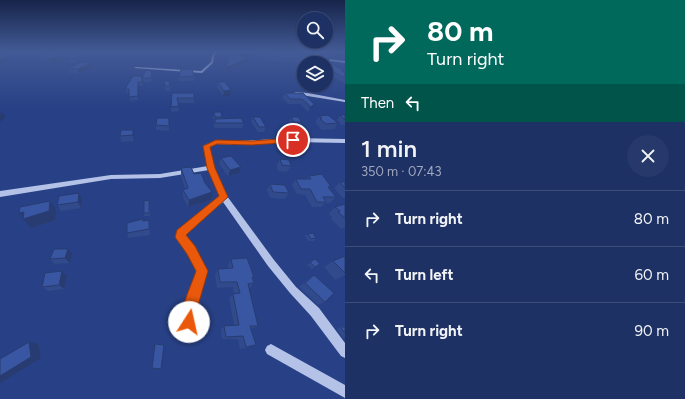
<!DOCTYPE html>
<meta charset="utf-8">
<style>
body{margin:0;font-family:Figtree,sans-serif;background:#26396a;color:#f1f3f6;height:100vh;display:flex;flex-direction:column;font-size:15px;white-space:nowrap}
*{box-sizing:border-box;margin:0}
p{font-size:13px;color:#a1a9bf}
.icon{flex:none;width:22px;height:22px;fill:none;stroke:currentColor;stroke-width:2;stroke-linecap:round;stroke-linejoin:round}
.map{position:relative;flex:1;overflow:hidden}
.side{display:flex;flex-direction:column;background:#1e3164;width:340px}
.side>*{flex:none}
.hud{background:#00695c;color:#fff;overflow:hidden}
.controls{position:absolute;left:297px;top:12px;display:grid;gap:8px}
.controls a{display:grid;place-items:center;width:36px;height:36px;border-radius:50%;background:#1e3164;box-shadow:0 1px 3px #0004,0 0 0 1px #3c4c78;font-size:20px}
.pin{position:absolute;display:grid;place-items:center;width:34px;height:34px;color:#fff;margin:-17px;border:2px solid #fff;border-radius:50%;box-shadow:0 1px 4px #0007}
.me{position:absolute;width:44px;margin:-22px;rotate:10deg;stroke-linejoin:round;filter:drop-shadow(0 0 3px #0008)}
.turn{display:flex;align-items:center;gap:14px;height:84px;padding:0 16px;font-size:18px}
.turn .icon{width:52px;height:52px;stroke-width:2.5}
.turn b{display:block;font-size:28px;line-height:34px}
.then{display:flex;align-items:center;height:38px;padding:0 16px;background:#0003;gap:8px;font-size:15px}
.round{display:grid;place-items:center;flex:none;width:42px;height:42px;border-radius:21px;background:#26396a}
.headline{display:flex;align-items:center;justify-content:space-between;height:68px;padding:0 16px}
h1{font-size:24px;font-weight:600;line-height:30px}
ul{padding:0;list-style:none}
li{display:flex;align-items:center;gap:12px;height:56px;padding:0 16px;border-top:1px solid #3c4c78}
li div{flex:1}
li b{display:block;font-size:15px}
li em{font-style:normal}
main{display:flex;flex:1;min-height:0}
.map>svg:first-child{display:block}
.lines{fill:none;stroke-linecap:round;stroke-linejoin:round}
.minor{fill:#b4c2e8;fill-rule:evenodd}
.wall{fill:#314a8b}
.shaded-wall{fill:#283c71}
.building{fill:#3956a2;stroke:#283c71}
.route{fill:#ea580c;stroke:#983908}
</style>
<main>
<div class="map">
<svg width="345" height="399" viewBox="0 0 345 399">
<rect width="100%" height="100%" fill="#284186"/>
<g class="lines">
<!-- minor -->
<path class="minor" d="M215,51H218L214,56L213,63L202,73L134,68L136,67L201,71L211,62L212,56Z
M318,51H321L314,59H312Z
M321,58L345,61V63L322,60Z
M303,68H304V71L300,75H298V73Z
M296,92L308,93L345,100V102L295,94L294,93Z
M293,138L345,139V143L293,142L238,145L217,144L209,147L214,168L227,196L274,260L296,287L319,308L345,343V358L341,356L311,316L290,293L268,266L223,202L184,235L194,247L207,271L195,309L192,336L191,340L187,341L183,340L182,336L185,309L197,271L188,253L177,240L176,237L177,232L220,196L209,170L160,178L111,179L0,197V191L111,175L160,174L208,166L203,146L216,140L238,141Z
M271,344L345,385V398L267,354L265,350L267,346Z"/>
</g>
<!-- wall -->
<path class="wall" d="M284,51L328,63L345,73V83L328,74L326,63H304V67L297,63L279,62L261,55L244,57L248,58L247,62L226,71L231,56L232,52Z
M288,51H315L311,56Z
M345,51L334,58L318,57L320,53Z
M43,54L63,57L64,61L50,63L45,58Z
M67,54L76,58L77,63H70Z
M90,63L91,68L79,74L69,73L68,68Z
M152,71V74L151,82H143V86H139L138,100L130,101L129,93H126L125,89Z
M194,76V81H178L179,77Z
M164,81L170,86V91H165Z
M218,82L231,90L230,96H223L217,87Z
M172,93H194V103H178L179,111L171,112Z
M285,93H303L314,104L311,109L308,112L300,104H288L282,98Z
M214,112L222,117V118L244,123L242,128H214V123L213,117Z
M340,115H345V125H341L337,120Z
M319,116L338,123L334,129L322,130L316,124L317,123L315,122Z
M253,117L266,127L264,132H258L251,122Z
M291,117L302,122L299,128H292L289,122Z
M169,118V131L156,130V125Z
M121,130L134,136V141L121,142L120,136Z
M221,158L239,173L228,176L219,164Z
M280,159L291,166L287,172L278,171L277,165Z
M181,168L194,174L205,183L211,200L188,207L183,197V190L185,189L181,176Z
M309,176L331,187L329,188L336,197L330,203H325L321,207H312L305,195L297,194L292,185L296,179H306Z
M340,182H345V198H343L334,188Z
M270,184L289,193L285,199L270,198L267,190Z
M82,199L81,208L61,211L57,205Z
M150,203V216H144V213Z
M345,204V227L341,229L331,219L332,217L329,214L335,207Z
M149,220L150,235L128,238L127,233L143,221Z
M308,234L316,238L314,241H308L305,236Z
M72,254L70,263L55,264L50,259Z
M345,256V275L335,280L324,267L333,261Z
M231,259L254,277L253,278L254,283L249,289L258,326L251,329L256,345L250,347L240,349L238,339H222L221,329L224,326L234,325L229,298L234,293L233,287L217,288L215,275L218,269L228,268V266Z
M315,259L320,264L312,269L307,265Z
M62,271L67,276L64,289L48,291L42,287Z
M314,275L325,302L318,305L299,287L308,279Z
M345,326V337L343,338L337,329L341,327Z"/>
<!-- shaded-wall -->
<path class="shaded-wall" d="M9,51H11L12,53L7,62H0V58Z
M262,51L261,55L234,58L235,55Z
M345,52V55L334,58L336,54Z
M62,53L64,61L50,63L48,59Z
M248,58L247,62L226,71L227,67Z
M330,59L328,63L324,61Z
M90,63L91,68L79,74L78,69Z
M326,70H330L328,74H326Z
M138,82L139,86L138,100Z
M231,90L230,96H223L224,91Z
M314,104L311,109L308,112L311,107Z
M2,112L6,117L0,122V114Z
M133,130L134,136V141L133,135Z
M241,167L239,173L228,176L230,170Z
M212,192L211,200L188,207L189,200Z
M79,193L82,199L81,208L78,202Z
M50,201L56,209L55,220L31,228L23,219H25L19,213Z
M68,249L72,254L70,263L65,258Z
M62,271L67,276L64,289L59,285Z
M29,342L38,344L41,358L0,383V376Z
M164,345V347L162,369H161Z"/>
<!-- building -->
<path class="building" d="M0,51H9L5,58H0Z
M234,51H262L235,55L248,58L227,67L229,57L234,55H232V52Z
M262,51H284L306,57L330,59L324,61L342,69L341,70L345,73V78L330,70H326V63H305L298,59L281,58Z
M321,51H345V52L336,54L320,53Z
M62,53V56L48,59L43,54Z
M73,53L76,58L69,59L67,54Z
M81,62L90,63L78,69L68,68Z
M181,69H192L194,76L179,77Z
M146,70L152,71L151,78H142L143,82H138V96L129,97V89H125L133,76H141L142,78Z
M164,81H169L170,86H165Z
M218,82H225L231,90L224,91Z
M172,93H194V98H177L179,106L171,107Z
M285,93H303L314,104L311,107L302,99H290Z
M214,112H221L222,117H215Z
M328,115L338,123L326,124L320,119L322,118L319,116Z
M340,115H345V120Z
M253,117H260L266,127H259Z
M291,117H298L302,122H294Z
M157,118H169V126L156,125Z
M241,118L244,123H215V119Z
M121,130H133V135L120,136Z
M231,156L241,167L230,170L221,158Z
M280,159L289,160L291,166L282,165Z
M191,167L194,174L201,173L205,183L212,192L189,200L183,190L188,188L181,168Z
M322,174L331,187H328L336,197H323L326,202H317L310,189H301L296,179H311L309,176Z
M340,182H345V188Z
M270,184L285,185L289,193L273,192Z
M79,193L78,202L57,205L59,196Z
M149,200V213H144V201Z
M50,201L49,211L23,219L24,212L19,213L20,207Z
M345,204V218L338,212L340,211L335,207Z
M143,219V221L149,220V229L127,233V223Z
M313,233L316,238L311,239L308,234Z
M54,249H68L65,258L50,259Z
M345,256V273L333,261Z
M247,258L254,277H252L254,283L248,284L258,326H250L256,345L246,347L243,336L226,337L224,326L239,325L233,294L240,293L237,282H220L218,269L233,268L231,259Z
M315,259L320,264L315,267L310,262Z
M62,271L59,285L42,287L45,273Z
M314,275L334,293L325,302L305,283Z
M345,326V333L341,328Z
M29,342L31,357L0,376V359Z
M155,344L164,345L161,369L152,368Z"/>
<!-- sky -->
<linearGradient id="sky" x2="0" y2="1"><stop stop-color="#16244a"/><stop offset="0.48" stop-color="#425a95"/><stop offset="1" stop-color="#425a95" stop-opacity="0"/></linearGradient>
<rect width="345" height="107" fill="url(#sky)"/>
<!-- route -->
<path class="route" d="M293,138L296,139V142L252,145L217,144L210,147L215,168L228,197L186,235L195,246L208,271L197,309L193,327L189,329L184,327C177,312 191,287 196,271L187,254L175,237L177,230L219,196L207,168L203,146L216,140L252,141Z"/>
</svg>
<div class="controls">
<a><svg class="icon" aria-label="search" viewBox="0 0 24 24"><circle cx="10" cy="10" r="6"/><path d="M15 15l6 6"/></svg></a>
<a><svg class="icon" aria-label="layers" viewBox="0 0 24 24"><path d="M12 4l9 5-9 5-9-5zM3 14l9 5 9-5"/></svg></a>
</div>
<div class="pin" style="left:293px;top:140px;background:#d93025"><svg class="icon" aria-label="arrive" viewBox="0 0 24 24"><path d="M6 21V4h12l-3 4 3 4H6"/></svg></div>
<svg class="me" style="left:189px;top:322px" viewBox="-20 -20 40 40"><circle r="19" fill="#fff"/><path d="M0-13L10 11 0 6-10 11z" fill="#ea580c"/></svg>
</div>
<section class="side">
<div class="hud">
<div class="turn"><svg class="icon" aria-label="right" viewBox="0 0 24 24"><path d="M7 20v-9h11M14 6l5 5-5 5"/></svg><div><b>80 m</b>Turn right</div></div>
<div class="then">Then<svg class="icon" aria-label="left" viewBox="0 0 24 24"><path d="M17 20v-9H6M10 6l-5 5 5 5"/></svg></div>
</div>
<div class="headline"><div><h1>1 min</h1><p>350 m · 07:43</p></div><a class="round"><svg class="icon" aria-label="close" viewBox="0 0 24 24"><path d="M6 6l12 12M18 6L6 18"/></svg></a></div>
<ul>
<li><svg class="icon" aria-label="right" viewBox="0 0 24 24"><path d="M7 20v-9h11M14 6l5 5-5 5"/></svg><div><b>Turn right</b></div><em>80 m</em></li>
<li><svg class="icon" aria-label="left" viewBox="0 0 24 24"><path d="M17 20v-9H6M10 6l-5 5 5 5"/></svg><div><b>Turn left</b></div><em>60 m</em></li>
<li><svg class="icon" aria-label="right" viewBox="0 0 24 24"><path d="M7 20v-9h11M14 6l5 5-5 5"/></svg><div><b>Turn right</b></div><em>90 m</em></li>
</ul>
</section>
</main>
